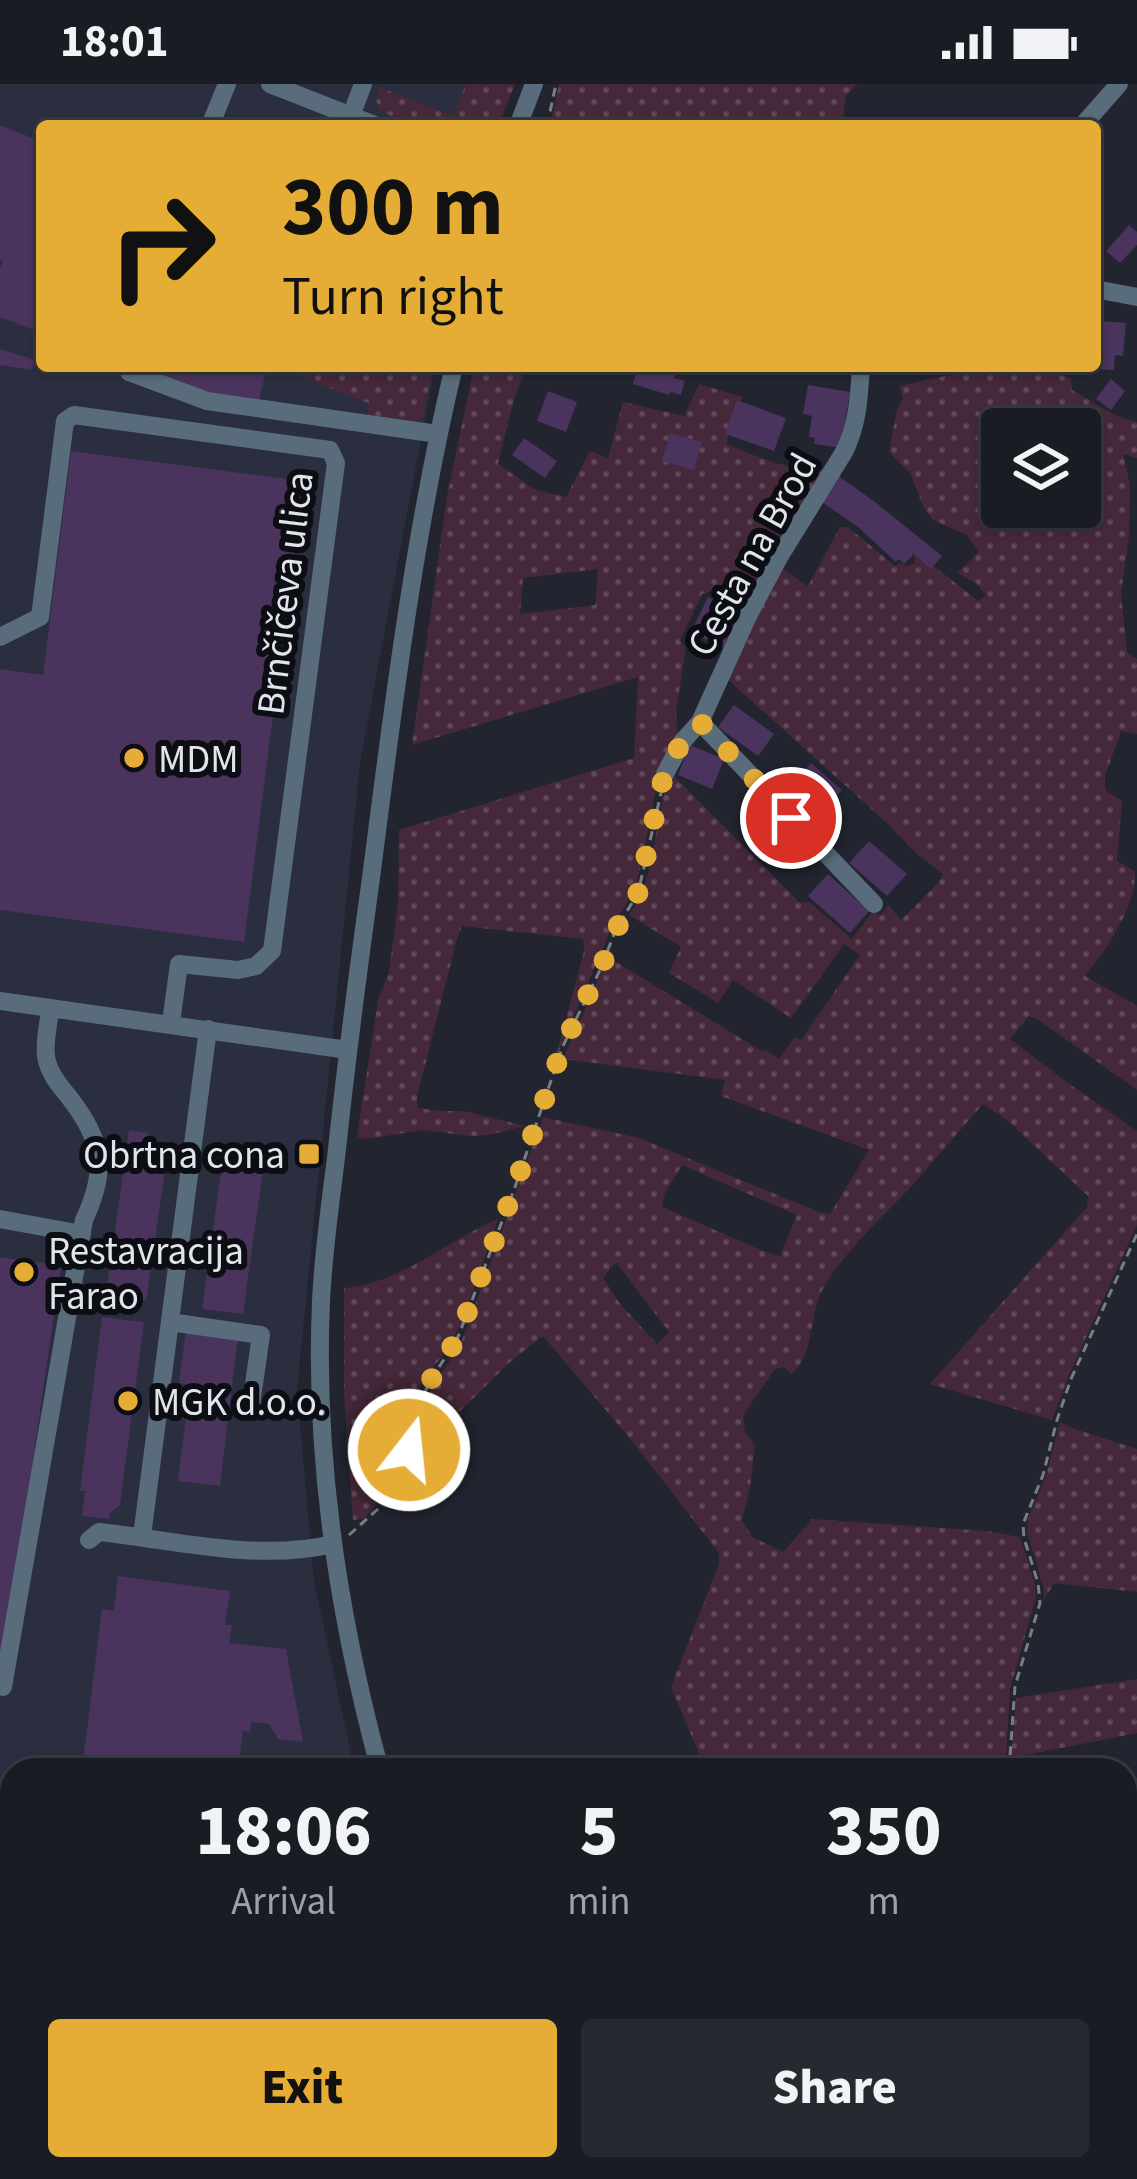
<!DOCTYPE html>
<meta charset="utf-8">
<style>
body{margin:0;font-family:"Source Sans 3",sans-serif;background:#272931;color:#f1f3f6;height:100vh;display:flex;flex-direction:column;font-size:45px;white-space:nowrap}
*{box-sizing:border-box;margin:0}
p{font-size:39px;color:#9fa1a6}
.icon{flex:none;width:66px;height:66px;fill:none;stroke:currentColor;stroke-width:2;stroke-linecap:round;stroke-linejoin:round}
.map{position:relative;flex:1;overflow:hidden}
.drawer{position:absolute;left:0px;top:1674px;width:1137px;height:423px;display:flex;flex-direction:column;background:#1a1c24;border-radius:36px 36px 0 0;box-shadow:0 3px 9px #0004,0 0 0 3px #383a41}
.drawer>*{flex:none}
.guide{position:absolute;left:36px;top:36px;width:1065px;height:252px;border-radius:12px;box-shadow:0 3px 9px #0004,0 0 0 3px #383a41;background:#e5ad35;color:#111;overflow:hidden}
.tools{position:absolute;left:981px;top:324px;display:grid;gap:24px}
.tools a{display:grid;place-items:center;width:120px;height:120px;border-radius:12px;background:#1a1c24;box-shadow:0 3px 9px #0004,0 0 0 3px #383a41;font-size:60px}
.pin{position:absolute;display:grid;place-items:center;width:102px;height:102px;color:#fff;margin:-51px;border:6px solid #fff;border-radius:50%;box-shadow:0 3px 12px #0007}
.me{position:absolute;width:132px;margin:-66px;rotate:16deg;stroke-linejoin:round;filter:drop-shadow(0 0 9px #0008)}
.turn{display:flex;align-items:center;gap:42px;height:252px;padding:0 48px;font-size:54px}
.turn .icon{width:156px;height:156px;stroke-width:2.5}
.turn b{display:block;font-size:84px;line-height:102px}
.eta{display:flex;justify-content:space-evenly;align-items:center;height:204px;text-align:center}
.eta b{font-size:72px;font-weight:800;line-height:84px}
.cta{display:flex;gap:24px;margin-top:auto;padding:24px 48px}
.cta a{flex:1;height:138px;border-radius:12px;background:#e5ad35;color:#111;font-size:48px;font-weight:800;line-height:138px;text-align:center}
.cta a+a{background:#272931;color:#f1f3f6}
.status{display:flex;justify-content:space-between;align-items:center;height:84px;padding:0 60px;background:#1a1c24;direction:ltr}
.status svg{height:33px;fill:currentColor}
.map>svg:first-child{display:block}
.built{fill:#2a2e3f}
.grass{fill:url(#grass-dots);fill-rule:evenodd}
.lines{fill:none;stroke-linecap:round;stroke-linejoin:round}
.stream{stroke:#14656f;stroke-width:6}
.building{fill:#4a335d}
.path{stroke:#7a7d86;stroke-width:3;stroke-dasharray:9 6;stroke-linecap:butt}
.minor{stroke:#586c7b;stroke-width:18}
.major{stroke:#89b2d1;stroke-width:21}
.route{stroke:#e5ad35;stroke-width:21;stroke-dasharray:0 37.8}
.poi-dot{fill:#e5ad35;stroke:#0d0e13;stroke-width:4.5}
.labels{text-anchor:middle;stroke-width:12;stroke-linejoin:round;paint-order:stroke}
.street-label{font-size:39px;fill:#e2e4ec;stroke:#0d0e13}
.poi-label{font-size:39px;fill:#e2e4ec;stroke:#0d0e13;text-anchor:start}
</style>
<div class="status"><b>18:01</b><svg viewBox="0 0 49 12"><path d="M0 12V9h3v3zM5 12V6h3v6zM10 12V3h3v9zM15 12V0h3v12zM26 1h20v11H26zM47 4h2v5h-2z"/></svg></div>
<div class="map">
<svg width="1137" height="2095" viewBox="0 0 1137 2095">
<defs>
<pattern id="grass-dots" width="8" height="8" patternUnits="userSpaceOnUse" patternTransform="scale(3)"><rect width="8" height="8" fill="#45283a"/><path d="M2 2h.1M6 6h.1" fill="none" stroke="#604757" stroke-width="1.8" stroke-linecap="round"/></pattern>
</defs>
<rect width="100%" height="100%" fill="#222530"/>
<!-- built -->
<path class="built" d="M0,0H502L490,42H42V282H435L360,678L297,1306L314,1497L353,1680L285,1676L283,1686H12V1873L0,1872Z"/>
<!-- grass -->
<path class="grass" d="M466,0H515L498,42H415L380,27L376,16L379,3L453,32Z
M559,0H857L846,12L842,39L838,42H550Z
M275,282H360L384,291L388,282H433L422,335L411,339L368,331V319Z
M474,282H527L514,315L498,380L536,406L566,413L590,367L608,374L623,318L684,332L699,300L742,313L729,343L727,360C755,371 787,390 817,379L825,389L756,506L737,497L725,506L717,505L702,510L680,557L686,563L676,628L678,654L663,684L655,710L636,804L611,845L555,976L584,867L583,855L462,842L458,851L417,1013L418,1024L441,1027H464L525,1042L488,1051L470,1052L423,1046L366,1055L357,1053L378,916L389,888L398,819L399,746L634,674L638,593L412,661L447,412ZM598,485L595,521L520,530L523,494Z
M1004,284L1049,288L1071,294L1072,306L1116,332L1137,338V374L1123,370L1130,401L1129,451L1121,509L1127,568L1137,575V650L1121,647L1105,692V706L1122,717L1117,777L1135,787C1137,822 1107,865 1085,892L1137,922V1006L1037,935L1029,932L1010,955L1065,997L1137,1047V1141L1069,1291L1052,1336L930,1300L1087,1123L1088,1112L1007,1036L983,1020C958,1048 934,1077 909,1105C882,1133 834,1178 819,1213C810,1236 813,1273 791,1290L785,1283L775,1285L743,1331L745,1348L755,1361L750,1404L742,1436L752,1453L783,1468L812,1435L987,1447L1020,1453L1035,1500L1036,1514L1010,1605L1006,1673L939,1686H706L671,1603L719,1480V1469L632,1357L543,1252L510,1278L449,1338L416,1361L422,1319L458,1264L465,1249L543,1033L639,1054L819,1128L830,1130L869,1066L721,1012L725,996L563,975L608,873L760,966L767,967L779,975L795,953L801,956L860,871L844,860L791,934L733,896L718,919L669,889L681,863L629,831C659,791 652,734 671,689L800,819L809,818L852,855L873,827L880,832L888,821L901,836L939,798L943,790L916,769L887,739L725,593L779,482L808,502L840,443H848L895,482L899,479L906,482L914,480L915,467L978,517L986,511L976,499L957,489L979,468L967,451L933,436L924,424L910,389L889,368L897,325L903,314L899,302L963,288ZM1002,345H1080V423H1002ZM682,1081L797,1131L780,1172L763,1167L662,1123L665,1109ZM616,1178L669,1248L657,1260L621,1221L603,1194Z
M498,1135L462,1238L444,1270L422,1297L416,1312L402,1373L373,1425L363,1435L353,1436L344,1311V1204C400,1200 448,1156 498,1135Z
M1060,1338L1072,1344L1137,1365V1508L1054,1499L1044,1516L1043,1502L1027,1448L1028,1435L1046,1392Z
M1137,1595V1649L1011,1674L1016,1614Z
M1137,1710V1979L1125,1978V1712Z
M0,2022H12V2085H145L135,2095H0Z
M579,2085H1047L1137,2092V2095H576Z"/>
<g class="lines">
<!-- stream -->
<path class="stream" d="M1125,1995L1137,1996
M1125,2071H1137"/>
</g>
<!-- building -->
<path class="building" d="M0,41L42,58V81L35,95L42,98V241L39,248L0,233V184L3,177L0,176Z
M1129,141L1137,148V161L1120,179L1106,167Z
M1099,237L1126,239L1123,272L1115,271L1114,286L1095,285V255Z
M0,265L35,276L32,286L0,281Z
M134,282H267L259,317L209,313Z
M638,282H678L674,294L685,297L681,311L671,308L669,311L633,300Z
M1111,295L1125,307L1111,326L1096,315Z
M808,301L850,308L841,364L814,360L815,354L809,353L812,332L803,330Z
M548,307L577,318L566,348L537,337Z
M737,316L786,334L774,367L725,350Z
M670,349L702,358L694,386L662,377Z
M524,354L557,377L545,394L512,371Z
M71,367L303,397L244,858L0,826V585L43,591Z
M837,391L875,418L942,472L931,485L914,470L904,480L899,475L896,478L858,443L819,416Z
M708,513L742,530L725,565L691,548Z
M734,621L774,650L758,672L718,643Z
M690,661L724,675L712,705L678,691Z
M811,679L842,706L821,731L813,724L807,731L795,721L801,714L790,704Z
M785,740L804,758L781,782L762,764Z
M869,757L907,790L887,812L849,779Z
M828,790L869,827L850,849L808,812Z
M129,1046L149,1049L145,1071L167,1074L146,1217L106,1211Z
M222,1080L263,1086L243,1230L202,1225Z
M0,1173L61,1182L3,1584H0Z
M102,1233L144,1238L120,1421L110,1429L109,1435L82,1432L85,1407H80Z
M186,1246L238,1252L220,1402L178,1397L190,1301L179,1299Z
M118,1492L230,1507L225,1541H232L229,1559L286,1565L303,1658L278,1655L269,1640L251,1638L250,1648L243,1647L238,1686H82L102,1525L114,1527Z
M174,2085H228L227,2095H162Z
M301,2085H400V2095H300Z"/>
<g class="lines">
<!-- path -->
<path class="path" d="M547,42L556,0
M349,1451L378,1425L409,1367L415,1331L429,1299L458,1253L514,1106L562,964L602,882L615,847L638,809L661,709
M1009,1686L1015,1602L1040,1519L1038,1499L1024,1454L1023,1440L1043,1391L1057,1336L1071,1295L1137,1150
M1125,1806L1137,1802
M0,1886L12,1887
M1125,1983L1137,1985
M0,2007H12
M468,2085L473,2095"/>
<!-- minor -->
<path class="minor" d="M270,0L377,42
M351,32L363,0
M210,42L227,0
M518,42L534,0
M1082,42L1119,0
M1095,205L1137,213
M129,288L207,317L438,350
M0,553L40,533L65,337L74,331L330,366L336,379L272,867L256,882L238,886L179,880L171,939
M700,638L874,820
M665,690L682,658L700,638L748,532L778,475L844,368C858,341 859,312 861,282
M0,917L348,966
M0,1135L82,1150
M170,1238L261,1251L251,1321
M142,1452L208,945
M89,1456L99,1448C175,1456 257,1478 333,1460
M0,1602L3,1603L84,1136C108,1085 103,1057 69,1013C59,1001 48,988 46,972C44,957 49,939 50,924
M380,1686C339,1535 314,1375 321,1218C323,1170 330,1122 336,1074C346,980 358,887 371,794C393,623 414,450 454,282
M1125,2083L1137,2084
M513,2085L517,2095
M567,2085L568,2095"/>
<!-- major -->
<path class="major" d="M0,1935L12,1936
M0,1960L12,1961
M1125,2020L1137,2021
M1125,2047L1137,2048
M535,2085L537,2095"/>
</g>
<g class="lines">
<!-- route -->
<path class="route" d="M409,1366L415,1331L429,1299L458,1253L514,1106L562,964L602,882L615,847L638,809L664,690L682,658L700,638L791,734"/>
</g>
<!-- markers -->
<g class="poi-dot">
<circle cx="134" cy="674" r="12"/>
<rect x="297" y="1058" width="24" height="24" rx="6"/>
<circle cx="24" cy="1188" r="12"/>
<circle cx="128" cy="1317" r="12"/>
</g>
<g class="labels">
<!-- street labels -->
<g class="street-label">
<text transform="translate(751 470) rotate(-61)" y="14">Cesta na Brod</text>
<text transform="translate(284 509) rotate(-83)" y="14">Brnčičeva ulica</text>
</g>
<!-- poi labels -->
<g class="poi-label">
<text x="158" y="688">MDM</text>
<text x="285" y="1084" text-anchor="end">Obrtna cona</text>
<text x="48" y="1180">Restavracija<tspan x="48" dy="45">Farao</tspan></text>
<text x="152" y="1331">MGK d.o.o.</text>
</g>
</g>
</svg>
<div class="tools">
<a><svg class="icon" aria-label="layers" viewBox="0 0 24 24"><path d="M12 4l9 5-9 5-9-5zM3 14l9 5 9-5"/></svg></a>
</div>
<div class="pin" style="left:791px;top:734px;background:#d93025"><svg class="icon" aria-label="arrive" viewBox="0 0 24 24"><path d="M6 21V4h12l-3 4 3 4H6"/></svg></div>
<svg class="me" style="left:409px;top:1366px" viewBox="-20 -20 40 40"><circle r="17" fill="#e5ad35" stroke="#fff" stroke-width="3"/><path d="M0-11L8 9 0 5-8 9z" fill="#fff"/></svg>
<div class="guide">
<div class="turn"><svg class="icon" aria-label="right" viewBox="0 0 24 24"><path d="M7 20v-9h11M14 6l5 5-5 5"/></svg><div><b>300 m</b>Turn right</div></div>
</div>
<section class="drawer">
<div class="eta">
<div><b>18:06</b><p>Arrival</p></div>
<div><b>5</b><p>min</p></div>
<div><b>350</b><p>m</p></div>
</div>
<div class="cta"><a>Exit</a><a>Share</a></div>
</section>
</div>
